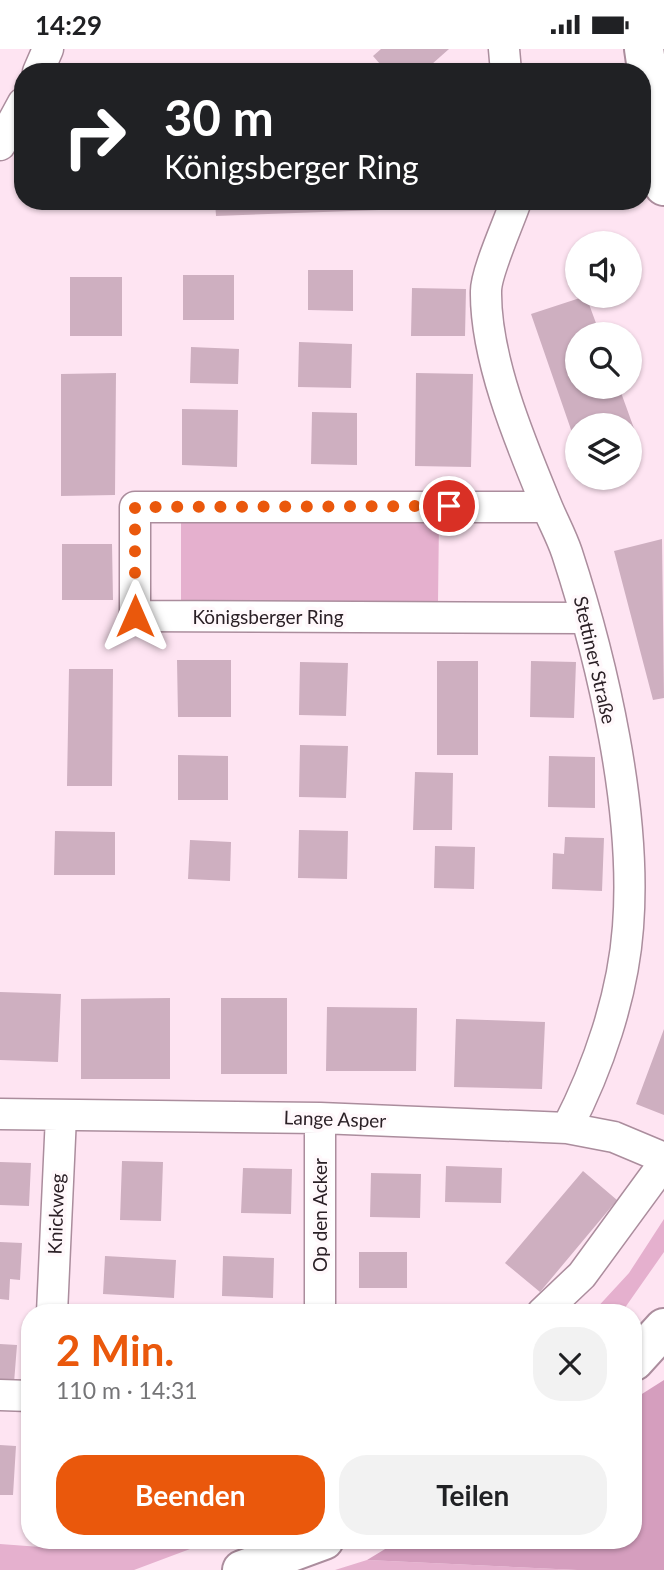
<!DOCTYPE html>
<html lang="de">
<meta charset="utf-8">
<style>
body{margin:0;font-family:Lato,sans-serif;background:#f2f2f2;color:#202124;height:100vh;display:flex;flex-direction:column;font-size:26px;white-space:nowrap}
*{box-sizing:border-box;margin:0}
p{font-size:23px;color:#757577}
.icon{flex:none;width:38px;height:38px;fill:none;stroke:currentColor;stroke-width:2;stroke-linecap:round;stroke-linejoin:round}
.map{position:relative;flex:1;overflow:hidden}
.sheet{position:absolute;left:21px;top:1255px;width:621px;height:245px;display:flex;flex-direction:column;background:#fff;border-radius:28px;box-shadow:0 2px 5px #0004}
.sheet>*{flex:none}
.banner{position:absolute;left:14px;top:14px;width:637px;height:147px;border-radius:28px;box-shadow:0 2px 5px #0004;background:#202124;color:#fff;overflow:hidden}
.controls{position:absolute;left:565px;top:182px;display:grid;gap:14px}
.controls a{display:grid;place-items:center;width:77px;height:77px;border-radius:50%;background:#fff;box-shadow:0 2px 5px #0004;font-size:35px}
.pin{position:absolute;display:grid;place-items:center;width:60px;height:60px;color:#fff;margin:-30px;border:4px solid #fff;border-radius:50%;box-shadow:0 2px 7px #0007}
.me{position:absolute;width:77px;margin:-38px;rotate:0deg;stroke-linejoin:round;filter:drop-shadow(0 0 5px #0008)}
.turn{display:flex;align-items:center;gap:24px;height:147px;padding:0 35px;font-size:32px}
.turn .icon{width:91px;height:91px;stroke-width:2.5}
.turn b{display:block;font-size:49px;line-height:60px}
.round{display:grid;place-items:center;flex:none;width:74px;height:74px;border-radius:28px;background:#f2f2f2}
.overview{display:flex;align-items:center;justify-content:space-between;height:119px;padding:0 35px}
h1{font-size:42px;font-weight:700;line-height:52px;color:#ea580c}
.action{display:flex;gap:14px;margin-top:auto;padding:14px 35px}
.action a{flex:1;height:80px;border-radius:28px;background:#ea580c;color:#fff;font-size:28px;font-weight:700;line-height:80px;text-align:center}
.action a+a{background:#f2f2f2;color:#202124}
.status{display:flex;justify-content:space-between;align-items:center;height:49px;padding:0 35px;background:#fff;direction:ltr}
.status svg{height:19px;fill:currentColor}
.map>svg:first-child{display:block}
.green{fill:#e5b0ce}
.forest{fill:#d59ebe}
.building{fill:#ceafc0}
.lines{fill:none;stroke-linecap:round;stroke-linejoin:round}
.minor-casing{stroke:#ab8d9d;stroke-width:33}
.secondary-casing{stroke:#ab8d9d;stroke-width:42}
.minor{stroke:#fff;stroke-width:30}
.secondary{stroke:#fff;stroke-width:38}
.route{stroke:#ea580c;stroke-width:12;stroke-dasharray:0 21.6}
.labels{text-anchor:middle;stroke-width:7;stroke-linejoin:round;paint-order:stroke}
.street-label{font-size:19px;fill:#2b2026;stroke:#fff8fb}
</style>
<div class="status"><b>14:29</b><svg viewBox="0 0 49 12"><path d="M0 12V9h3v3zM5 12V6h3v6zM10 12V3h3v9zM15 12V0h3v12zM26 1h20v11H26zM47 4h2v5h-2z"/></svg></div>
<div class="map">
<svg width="664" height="1521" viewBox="0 0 664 1521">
<rect width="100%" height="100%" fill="#fee4f2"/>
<!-- green -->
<path class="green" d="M181,470L439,471L438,553L181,554Z
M664,1170V1203L622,1263H593L629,1224Z
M83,1491H214L134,1521H0V1495L54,1499Z
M367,1511L577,1521H335Z"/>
<!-- forest -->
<path class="forest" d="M664,1331V1521H577L367,1511L400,1491H634V1350Z"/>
<!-- building -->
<path class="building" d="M381,0H449L423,23H387L373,7Z
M215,152H462V158L216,167Z
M308,221H353V262L308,261Z
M183,226H234V271H183Z
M70,228H122V287H70Z
M412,239L466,240L465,287H411Z
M586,247L600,285H578V338H619L640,396L630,400V376H578L577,398L531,265Z
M299,293L352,295L351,339L298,338Z
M191,298L239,300L238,335L190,334Z
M116,324L115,446L61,447V325Z
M416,324L473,325L471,418L415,417Z
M182,360L238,361L237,418L182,416Z
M312,363L357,364V416L311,415Z
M662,490L664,649L653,651L614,502Z
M62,495H112L113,551H62Z
M177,611H231V668H178Z
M437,612H478V706H437Z
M531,612L576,613L574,669L530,668Z
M300,613L348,614L346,667L299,666Z
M69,620H113L112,737H67Z
M300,696L348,697L346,749L299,748Z
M178,706L228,707V751H178Z
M549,707L595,708V759L548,758Z
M415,723L453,724L452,781H413Z
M299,781L348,782L347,830L298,829Z
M55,782L115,783V826H54Z
M565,788L604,789L602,842L552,840L553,804L564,805Z
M190,791L231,793L230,832L188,830Z
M435,797L475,798L474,840L434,839Z
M0,943L61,945L58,1013L0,1011Z
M170,949V1030H81V950Z
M221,949H287V1025H221Z
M327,958L417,959L416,1022H326Z
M456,970L545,973L542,1040L454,1038Z
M664,980V1066L636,1055Z
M122,1112L163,1113L161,1172L120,1171Z
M0,1113L31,1114L29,1157L0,1156Z
M446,1117L502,1119L501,1154L445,1153Z
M243,1119L292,1120L291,1165L241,1164Z
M583,1122L617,1151L540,1243L505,1214Z
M371,1124L421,1125L420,1169L370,1168Z
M0,1193L22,1194L20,1231L10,1230L9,1251L0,1250Z
M359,1203H407V1239H359Z
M105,1207L176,1211L174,1249L103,1245Z
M223,1207L274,1209L273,1249L222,1247Z
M0,1295L17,1296L14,1334L0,1333Z
M0,1396L16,1397L13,1446H0Z"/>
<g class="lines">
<!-- minor casing -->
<g class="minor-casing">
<path id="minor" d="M504,0L506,23
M38,23L48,0
M0,96L23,54
M516,152C509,173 486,223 486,242C485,311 522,397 548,460C554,474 562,489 567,504C603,614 637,762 628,878C623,947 598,1019 567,1079
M547,458H135V567L585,569
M0,1065L320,1069L567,1079L614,1088L664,1109
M52,1264L61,1067
M320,1264V1069
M542,1264L582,1226L664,1114
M0,1346L30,1347"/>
</g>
<!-- secondary casing -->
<g class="secondary-casing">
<path id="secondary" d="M644,0L664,137
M634,1312L664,1279
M242,1521L324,1491"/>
</g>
<!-- minor -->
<use href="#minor" class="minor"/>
<!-- secondary -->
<use href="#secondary" class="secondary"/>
</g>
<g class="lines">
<!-- route -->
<path class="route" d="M135,567V458L449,457"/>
</g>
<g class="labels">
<!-- street labels -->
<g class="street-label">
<text x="268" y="575">Königsberger Ring</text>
<text transform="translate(595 611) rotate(77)" y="7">Stettiner Straße</text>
<text transform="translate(335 1070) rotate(2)" y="7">Lange Asper</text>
<text transform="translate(56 1165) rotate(-88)" y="7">Knickweg</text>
<text transform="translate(320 1166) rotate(-90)" y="7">Op den Acker</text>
</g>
</g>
</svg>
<div class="controls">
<a><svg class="icon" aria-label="sound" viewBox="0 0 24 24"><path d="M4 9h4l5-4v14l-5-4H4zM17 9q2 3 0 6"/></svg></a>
<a><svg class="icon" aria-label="search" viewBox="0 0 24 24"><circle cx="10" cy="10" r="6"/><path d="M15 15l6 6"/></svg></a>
<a><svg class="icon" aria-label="layers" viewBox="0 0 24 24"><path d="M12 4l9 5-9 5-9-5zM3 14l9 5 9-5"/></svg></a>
</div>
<div class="pin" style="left:449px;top:457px;background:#d93025"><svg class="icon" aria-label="arrive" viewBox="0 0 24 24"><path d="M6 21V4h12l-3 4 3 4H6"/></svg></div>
<svg class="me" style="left:135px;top:567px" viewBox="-20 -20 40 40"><path d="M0-17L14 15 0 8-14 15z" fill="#ea580c" stroke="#fff" stroke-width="4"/></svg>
<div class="banner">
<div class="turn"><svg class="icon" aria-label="right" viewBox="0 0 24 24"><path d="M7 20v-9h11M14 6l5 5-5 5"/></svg><div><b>30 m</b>Königsberger Ring</div></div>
</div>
<section class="sheet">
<div class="overview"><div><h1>2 Min.</h1><p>110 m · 14:31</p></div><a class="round"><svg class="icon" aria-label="close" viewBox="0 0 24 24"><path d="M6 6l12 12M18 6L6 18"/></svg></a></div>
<div class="action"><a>Beenden</a><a>Teilen</a></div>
</section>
</div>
